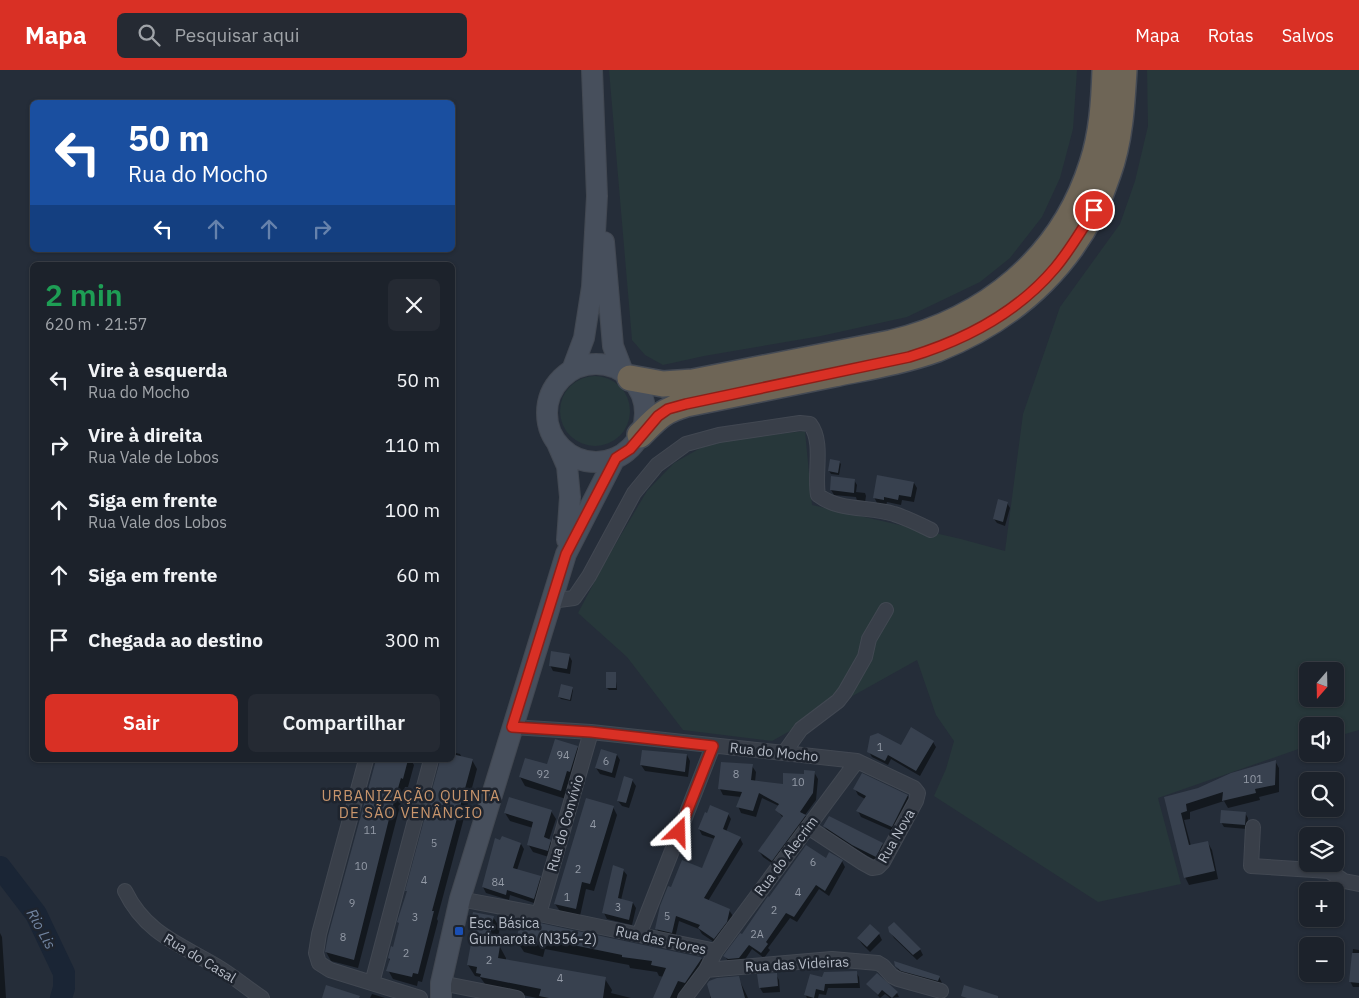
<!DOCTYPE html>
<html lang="pt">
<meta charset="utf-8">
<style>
body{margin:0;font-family:"IBM Plex Sans",sans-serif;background:#252a33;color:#f1f3f6;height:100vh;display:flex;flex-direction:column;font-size:19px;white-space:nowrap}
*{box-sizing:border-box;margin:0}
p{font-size:16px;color:#a0a4a9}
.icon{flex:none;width:28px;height:28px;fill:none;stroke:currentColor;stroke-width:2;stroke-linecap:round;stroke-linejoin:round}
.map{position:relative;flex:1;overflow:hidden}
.details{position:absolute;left:30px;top:192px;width:425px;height:500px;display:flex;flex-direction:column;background:#1c222b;border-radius:8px;box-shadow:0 1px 4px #0004,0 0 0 1px #3a3f47}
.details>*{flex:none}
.top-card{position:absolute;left:30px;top:30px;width:425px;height:152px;border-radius:8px;box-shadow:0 1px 4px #0004,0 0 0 1px #3a3f47;background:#1a4fa0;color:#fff;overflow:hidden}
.needle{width:32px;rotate:200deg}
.controls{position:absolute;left:1299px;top:592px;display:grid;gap:10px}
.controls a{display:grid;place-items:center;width:45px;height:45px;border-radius:8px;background:#1c222b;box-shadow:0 1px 4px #0004,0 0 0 1px #3a3f47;font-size:25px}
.pin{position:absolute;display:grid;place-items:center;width:42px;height:42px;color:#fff;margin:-21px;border:2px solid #fff;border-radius:50%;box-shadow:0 1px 5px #0007}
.me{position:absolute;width:55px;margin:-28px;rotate:22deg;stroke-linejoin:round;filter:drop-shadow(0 0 4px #0008)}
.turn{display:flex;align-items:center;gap:18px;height:105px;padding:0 15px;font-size:22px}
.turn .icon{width:65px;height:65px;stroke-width:2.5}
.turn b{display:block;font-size:35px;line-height:42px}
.lanes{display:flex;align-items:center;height:48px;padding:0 15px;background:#0003;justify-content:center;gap:25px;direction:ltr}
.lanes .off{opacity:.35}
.round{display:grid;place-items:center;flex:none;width:52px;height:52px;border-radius:8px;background:#252a33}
.head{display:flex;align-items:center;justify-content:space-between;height:85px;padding:0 15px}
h1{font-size:30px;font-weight:600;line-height:38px;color:#1e9e55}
.button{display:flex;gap:10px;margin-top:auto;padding:10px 15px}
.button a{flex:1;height:58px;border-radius:8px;background:#d93025;color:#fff;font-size:20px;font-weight:600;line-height:58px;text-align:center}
.button a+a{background:#252a33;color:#f1f3f6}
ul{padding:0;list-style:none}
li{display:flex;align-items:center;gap:15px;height:65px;padding:0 15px}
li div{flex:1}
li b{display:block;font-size:19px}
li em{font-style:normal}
header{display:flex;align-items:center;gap:30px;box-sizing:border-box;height:70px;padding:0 25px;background:#d93025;color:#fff}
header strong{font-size:24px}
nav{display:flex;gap:28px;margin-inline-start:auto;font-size:18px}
.search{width:350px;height:45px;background:#252a33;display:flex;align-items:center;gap:12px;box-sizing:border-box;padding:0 18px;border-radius:8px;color:#a0a4a9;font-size:19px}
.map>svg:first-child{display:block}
.green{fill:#27373a;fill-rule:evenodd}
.shadow{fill:#0007}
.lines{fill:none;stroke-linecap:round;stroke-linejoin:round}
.river{stroke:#1a2535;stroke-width:22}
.building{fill:#38414f}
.street-casing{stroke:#424852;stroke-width:16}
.secondary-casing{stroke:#424852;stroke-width:22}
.highway-casing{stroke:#444a54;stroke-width:28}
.street{stroke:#393f49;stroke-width:14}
.secondary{stroke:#474f5c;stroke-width:20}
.highway{stroke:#6e6556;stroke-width:25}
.route-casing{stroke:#8d1f18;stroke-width:12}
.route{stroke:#d93025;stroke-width:9}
.transit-dot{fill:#1a4fb4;stroke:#1e242e;stroke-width:2}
.labels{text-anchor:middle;stroke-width:5;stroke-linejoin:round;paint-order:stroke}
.number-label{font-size:11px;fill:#939aa6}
.street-label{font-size:14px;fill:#b4bac5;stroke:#1e242e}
.poi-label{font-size:14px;fill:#b4bac5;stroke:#1e242e;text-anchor:start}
.neighbourhood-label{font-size:15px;letter-spacing:1px;fill:#c8956c;stroke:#1e242e}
.water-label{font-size:15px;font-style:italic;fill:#7184a0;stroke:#1e242e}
</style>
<header>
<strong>Mapa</strong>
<div class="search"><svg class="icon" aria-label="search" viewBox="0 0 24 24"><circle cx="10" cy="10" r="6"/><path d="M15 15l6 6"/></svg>Pesquisar aqui</div>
<nav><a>Mapa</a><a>Rotas</a><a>Salvos</a></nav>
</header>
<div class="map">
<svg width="1359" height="928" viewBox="0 0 1359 928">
<rect width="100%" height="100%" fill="#252d39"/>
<!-- green -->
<path class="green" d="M609,0H1077L1073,59L1060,108L1042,147L1010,188L980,212L907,247L821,266L704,286L663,295L645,285L632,270Z
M1147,0H1359V660L1335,667V656H1308L1307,676L1158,728L1181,814L1098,832L934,726L946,699L954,671L936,645L917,590L772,671L683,660L627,587L578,543L606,490L647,421L674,393L704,376L723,370L805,361L812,435L961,469L1005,481L1023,344L1060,237L1120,154L1135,111L1148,56ZM1308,601H1335V629H1308Z
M560 341a35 35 0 1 1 70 0a35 35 0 1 1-70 0Z"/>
<!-- shadow -->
<path class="shadow" d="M831,391L839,392L841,394L839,405L831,404L829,401Z
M854,410L857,415L856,422L865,423L866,426L865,432L857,431L856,427L834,425L831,420Z
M914,413L917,418L914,432L902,430L901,435L887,432L886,435L877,433L874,427Z
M1007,433L1010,438L1005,456L997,453L994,449Z
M569,585L572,591L570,604L553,601L550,595Z
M615,603L617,620H609L607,618Z
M572,618L573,620L571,631L561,629L559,627Z
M933,672L936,677L920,706L891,689L888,695L872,687L869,682Z
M577,677L582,685L566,729L525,716L520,707L547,696Z
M452,682L460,684L462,688L472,690L477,699L437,849L438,851L422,912L418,911L417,916L393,909L388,900L390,891L389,888L394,878L408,823L440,690H452Z
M617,685L620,690L615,708L600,704L596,698Z
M687,685L690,691L688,707L645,701L641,695Z
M376,690H411L414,695L408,717H405L394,759L358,898L331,891L326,882L376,694Z
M1275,691L1279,698V722L1259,727L1260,730L1228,738L1224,731L1190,742V749L1184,750L1191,776L1208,773L1212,780L1218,809L1189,815L1185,807L1165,728L1198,719Z
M752,696L756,702L755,712L784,715L814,702L818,709L816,730L805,745L809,752L776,796L763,787L759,781L783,748L777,740L779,736L762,728L756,747L741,743L738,736L741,727L723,725L720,719Z
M863,705L908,726L911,732L895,762L861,747L858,741L865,729L858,725L855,719Z
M632,710L636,716L629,738L622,736L618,731Z
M613,737L617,745L594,821L586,819L580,846L560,841L555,834Z
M551,741L556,749L549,770L555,779L552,788L533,782L528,774L533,758L510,751L505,743Z
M1245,743L1248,748L1247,759L1224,757L1221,752Z
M728,744L731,749L726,762L740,768L743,774L708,831L729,840L733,846L729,858L717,874L702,864L699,859L679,851L675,868L660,865L657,859L671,819L702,799L715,769L702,765L699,759Z
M824,756L882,774L885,780L879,792L856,780L828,762Z
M1333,759L1338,760L1341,765L1337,796L1329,795L1328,794H1335V766H1331Z
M521,774L524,779L517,800L540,807L543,813L537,834L510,825L509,830L486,823L483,817Z
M826,790L842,791L845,797L829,826L819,819L797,852L790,848L768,878L770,880L764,888L752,879L742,894L728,891L725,886L742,866Z
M623,800L627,805L621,830L633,833L636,838L632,855L607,849L604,843Z
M493,847L500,858L496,876L500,877L506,888V891L605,909L612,920L611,923L631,928H537L488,918L480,907L475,906L468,895L475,862L471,856Z
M522,851L702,889L708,900L681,928H655L664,907L659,906L657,902L630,898L629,895L545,879L543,887L524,882L517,871Z
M890,861L920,879L923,885L917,890L894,868Z
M0,863L2,867L6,928H0Z
M879,864L882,870L870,882L862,874L858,868Z
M1353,879L1359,880V917H1353L1350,911Z
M896,896L939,907L942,913L941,916L906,906L900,902Z
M856,902L859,907L860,918H828L826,925L819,924L818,928H807L805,924L823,908Z
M776,904L779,910L780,922L763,923L760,918Z
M738,907L748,928H710L711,925Z
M868,914L897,923L899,927L890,928L885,924L880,928Z
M372,924L385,928H370Z"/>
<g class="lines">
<!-- river -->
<path class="river" d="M0,797L36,844L64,903V918L61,928"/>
</g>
<!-- building -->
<path class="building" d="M830,389L840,391L838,403L828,401Z
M877,405L914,412L911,427L899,425L898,430L884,427V430L873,428Z
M831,406L855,409L854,423L830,420Z
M998,429L1008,432L1003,452L993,449Z
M551,581L570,584L567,599L549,596Z
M606,602H616V618H606Z
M561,614L573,617L570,630L558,627Z
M911,657L934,671L916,701L888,685L885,691L867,682L870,666L878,663L901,675Z
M555,669L578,676L570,702L567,701L561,721L519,707L525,688L547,694Z
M601,679L617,684L612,703L595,698Z
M642,680L687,684L685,702L640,695Z
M452,684L473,689L432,841H434L418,904L413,903L412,907L386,901L390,889L388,888L391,876L393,877L399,853L397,852L407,821H405L440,690H452Z
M376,690H408L403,709L401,708L389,749L354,890L325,882L328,866Z
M1276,690L1275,715L1255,719L1256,723L1222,731L1223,722L1186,734L1187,741L1181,743L1189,775L1208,771L1215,801L1184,808L1164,727L1198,718L1231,703Z
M721,692L753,694L751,710L783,714V703L804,704V700L815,701L813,723L800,742L806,745L772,791L758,781L783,746L775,740L779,734L759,723L753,741L736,737L742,722L718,719Z
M862,703L908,725L892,757L856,741L866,726L853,719Z
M624,706L633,709L626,733L617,731Z
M509,727L552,740L544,767L551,770L548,781L527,775L533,752L504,743Z
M586,728L614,736L590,814L582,812L576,839L554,834Z
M710,735L729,743L723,759L741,767L704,828L730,839L727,852L714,869L698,858L700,855L676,846L672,863L655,859L660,836L668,816L671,817L682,790L702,798L715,766L698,759L705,742L707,743Z
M1221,740L1246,742L1245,755L1220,753Z
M829,746L883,773L876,787L852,775L823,756Z
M502,766L521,773L513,798L541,806L534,829L507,820L506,825L482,817L495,768L500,770Z
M806,775L826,788L829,782L843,790L825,821L816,815L794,847L786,843L766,872L768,874L761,883L749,875L739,888L728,889L723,886L740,863L742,864L768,826L769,827Z
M613,795L624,799L618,828L633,832L629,850L602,843Z
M473,842L494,846L488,874L500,876L498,888L606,907L603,928H549L539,926L541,919L480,907L481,904L476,903L477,897L467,895L474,857L470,856Z
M521,849L700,887L702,888L685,913L678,911L670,928H653L666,898L651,895L652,891L622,887V885L539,868L537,876L516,871Z
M894,852L921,879L913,885L889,862L888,857Z
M870,854L880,863L867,877L857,868Z
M1352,883H1359V913L1349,912Z
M894,891L940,906L938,911L901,901L895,896Z
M857,901L858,913L825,914L824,921L816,919L814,928L804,925L810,904L822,907L824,902Z
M777,903L778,916L759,918L757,904Z
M877,903L898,922L892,928L882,920L878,925L866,914Z
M739,906L745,928H711L707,914L709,911L717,908Z
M326,915L360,926L359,928H322Z
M964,915L998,926V928H967L961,926Z"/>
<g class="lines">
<!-- street casing -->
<g class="street-casing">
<path id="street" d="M551,531L574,528L589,506L634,423L657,395L686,374L719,365L800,353L810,354C824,372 814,403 818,425C840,442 870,436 894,444C907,448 919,454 931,460
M512,657L591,662L857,691L914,718L918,723L916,731L883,792L878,797L872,798L863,793L808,757
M784,683L801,659L838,631L845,622L865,587L869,569L886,540
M366,690L319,864L316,883L319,893L330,900L420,928
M1253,757L1251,796L1329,801L1344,811L1359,814
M125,821C146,864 180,874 218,897C233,906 247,918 262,928
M460,829L539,844L716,881
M539,844L591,662
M639,865L713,676
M706,900L832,889L878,893L883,896L892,906L898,909L941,921
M372,913L431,690
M441,913L517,928
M685,928L706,900L716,881L857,691"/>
</g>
<!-- secondary casing -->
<g class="secondary-casing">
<path id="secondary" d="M604,172L613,276L623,302
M547 343a49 49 0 1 1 98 0a49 49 0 1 1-98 0Z
M572,300L584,268L592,217L597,126L592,0
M557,373L567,396L570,427L567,470
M441,928V913L460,829L566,484L615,388"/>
</g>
<!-- highway casing -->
<g class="highway-casing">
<path id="highway" d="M630,308L663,314L693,312L891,273C986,250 1062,189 1092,94C1102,64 1104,31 1105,0
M640,365C657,348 662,341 686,334C735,324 785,314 834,304C868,297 904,291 937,279C1018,247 1081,188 1108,104C1120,71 1122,35 1124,0"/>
</g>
<!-- street -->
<use href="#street" class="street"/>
<!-- secondary -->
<use href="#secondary" class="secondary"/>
<!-- highway -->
<use href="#highway" class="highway"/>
</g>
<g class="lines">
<!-- route casing -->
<g class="route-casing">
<path id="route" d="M679,762L713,676L591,662L512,657L566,484L616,388L630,379L658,346L668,339L686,334L909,287C965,270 1017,243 1055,198C1070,180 1082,160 1094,140"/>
</g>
<!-- route -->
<use href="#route" class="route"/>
</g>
<!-- markers -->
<rect class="transit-dot" x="454" y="856" width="10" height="10" rx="2.5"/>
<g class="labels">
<!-- number labels -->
<g class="number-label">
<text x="880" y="681">1</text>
<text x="563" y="689">94</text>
<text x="606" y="695">6</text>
<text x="543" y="708">92</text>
<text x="736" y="708">8</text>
<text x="1253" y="713">101</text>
<text x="798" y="716">10</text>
<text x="593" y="758">4</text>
<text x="370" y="764">11</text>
<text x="434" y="777">5</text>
<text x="813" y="796">6</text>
<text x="361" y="800">10</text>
<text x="578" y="803">2</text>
<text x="424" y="814">4</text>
<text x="498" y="816">84</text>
<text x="798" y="826">4</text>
<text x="567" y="831">1</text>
<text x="352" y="837">9</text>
<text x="618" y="841">3</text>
<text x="774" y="844">2</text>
<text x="667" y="850">5</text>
<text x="415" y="851">3</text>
<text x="757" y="868">2A</text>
<text x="343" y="871">8</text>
<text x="406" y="887">2</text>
<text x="489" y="894">2</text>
<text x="560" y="912">4</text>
</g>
<!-- street labels -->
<g class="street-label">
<text transform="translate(774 682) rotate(6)" y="5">Rua do Mocho</text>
<text transform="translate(565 753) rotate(-74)" y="5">Rua do Convívio</text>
<text transform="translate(896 766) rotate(-60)" y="5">Rua Nova</text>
<text transform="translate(786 786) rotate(-53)" y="5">Rua do Alecrim</text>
<text transform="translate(661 870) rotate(12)" y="5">Rua das Flores</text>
<text transform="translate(200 888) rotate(31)" y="5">Rua do Casal</text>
<text transform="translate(797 894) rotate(-3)" y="5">Rua das Videiras</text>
</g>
<!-- poi labels -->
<g class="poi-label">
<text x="469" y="858">Esc. Básica<tspan x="469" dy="16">Guimarota (N356-2)</tspan></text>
</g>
<!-- neighbourhood labels -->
<g class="neighbourhood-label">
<text x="411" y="731">URBANIZAÇÃO QUINTA<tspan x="411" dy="17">DE SÃO VENÂNCIO</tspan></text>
</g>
<!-- water labels -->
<g class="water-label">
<text transform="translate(41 859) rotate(61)" y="5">Rio Lis</text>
</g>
</g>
</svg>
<div class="controls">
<a><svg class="needle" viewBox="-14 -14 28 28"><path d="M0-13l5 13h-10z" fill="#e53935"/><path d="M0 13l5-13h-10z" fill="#a0a4a9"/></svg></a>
<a><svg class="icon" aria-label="sound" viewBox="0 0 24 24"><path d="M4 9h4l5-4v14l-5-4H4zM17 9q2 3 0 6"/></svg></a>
<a><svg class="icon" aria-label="search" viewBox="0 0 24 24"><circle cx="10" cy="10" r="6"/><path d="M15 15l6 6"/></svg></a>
<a><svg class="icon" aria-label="layers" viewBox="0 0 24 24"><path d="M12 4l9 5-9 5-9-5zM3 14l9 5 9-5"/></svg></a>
<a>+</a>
<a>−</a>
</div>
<div class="pin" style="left:1094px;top:140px;background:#d93025"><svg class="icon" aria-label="arrive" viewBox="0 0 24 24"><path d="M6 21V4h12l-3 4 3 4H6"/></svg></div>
<svg class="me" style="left:679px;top:762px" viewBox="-20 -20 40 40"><path d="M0-17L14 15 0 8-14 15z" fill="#d93025" stroke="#fff" stroke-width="4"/></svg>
<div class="top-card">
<div class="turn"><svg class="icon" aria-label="left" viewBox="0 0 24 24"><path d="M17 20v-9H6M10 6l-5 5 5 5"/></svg><div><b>50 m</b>Rua do Mocho</div></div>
<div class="lanes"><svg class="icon" aria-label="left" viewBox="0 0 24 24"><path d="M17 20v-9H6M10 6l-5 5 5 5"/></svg><svg class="icon off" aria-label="ahead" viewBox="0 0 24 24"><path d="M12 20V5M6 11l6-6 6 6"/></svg><svg class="icon off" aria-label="ahead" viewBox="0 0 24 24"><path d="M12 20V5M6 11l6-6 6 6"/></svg><svg class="icon off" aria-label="right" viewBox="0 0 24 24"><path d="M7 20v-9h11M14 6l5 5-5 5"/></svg></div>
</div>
<section class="details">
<div class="head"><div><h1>2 min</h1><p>620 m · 21:57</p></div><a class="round"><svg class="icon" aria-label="close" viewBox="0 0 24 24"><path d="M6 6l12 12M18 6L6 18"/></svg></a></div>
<ul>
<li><svg class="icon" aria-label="left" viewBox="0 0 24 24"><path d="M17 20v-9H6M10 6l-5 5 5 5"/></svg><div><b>Vire à esquerda</b><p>Rua do Mocho</p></div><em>50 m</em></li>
<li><svg class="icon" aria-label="right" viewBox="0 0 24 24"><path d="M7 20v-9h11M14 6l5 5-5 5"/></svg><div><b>Vire à direita</b><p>Rua Vale de Lobos</p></div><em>110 m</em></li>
<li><svg class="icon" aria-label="ahead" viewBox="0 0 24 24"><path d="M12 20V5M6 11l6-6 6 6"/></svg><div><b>Siga em frente</b><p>Rua Vale dos Lobos</p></div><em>100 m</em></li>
<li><svg class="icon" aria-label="ahead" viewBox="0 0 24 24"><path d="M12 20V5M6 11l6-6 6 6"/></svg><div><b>Siga em frente</b></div><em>60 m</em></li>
<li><svg class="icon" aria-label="arrive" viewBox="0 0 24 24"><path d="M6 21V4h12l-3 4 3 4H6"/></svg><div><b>Chegada ao destino</b></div><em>300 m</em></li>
</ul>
<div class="button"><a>Sair</a><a>Compartilhar</a></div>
</section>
</div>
